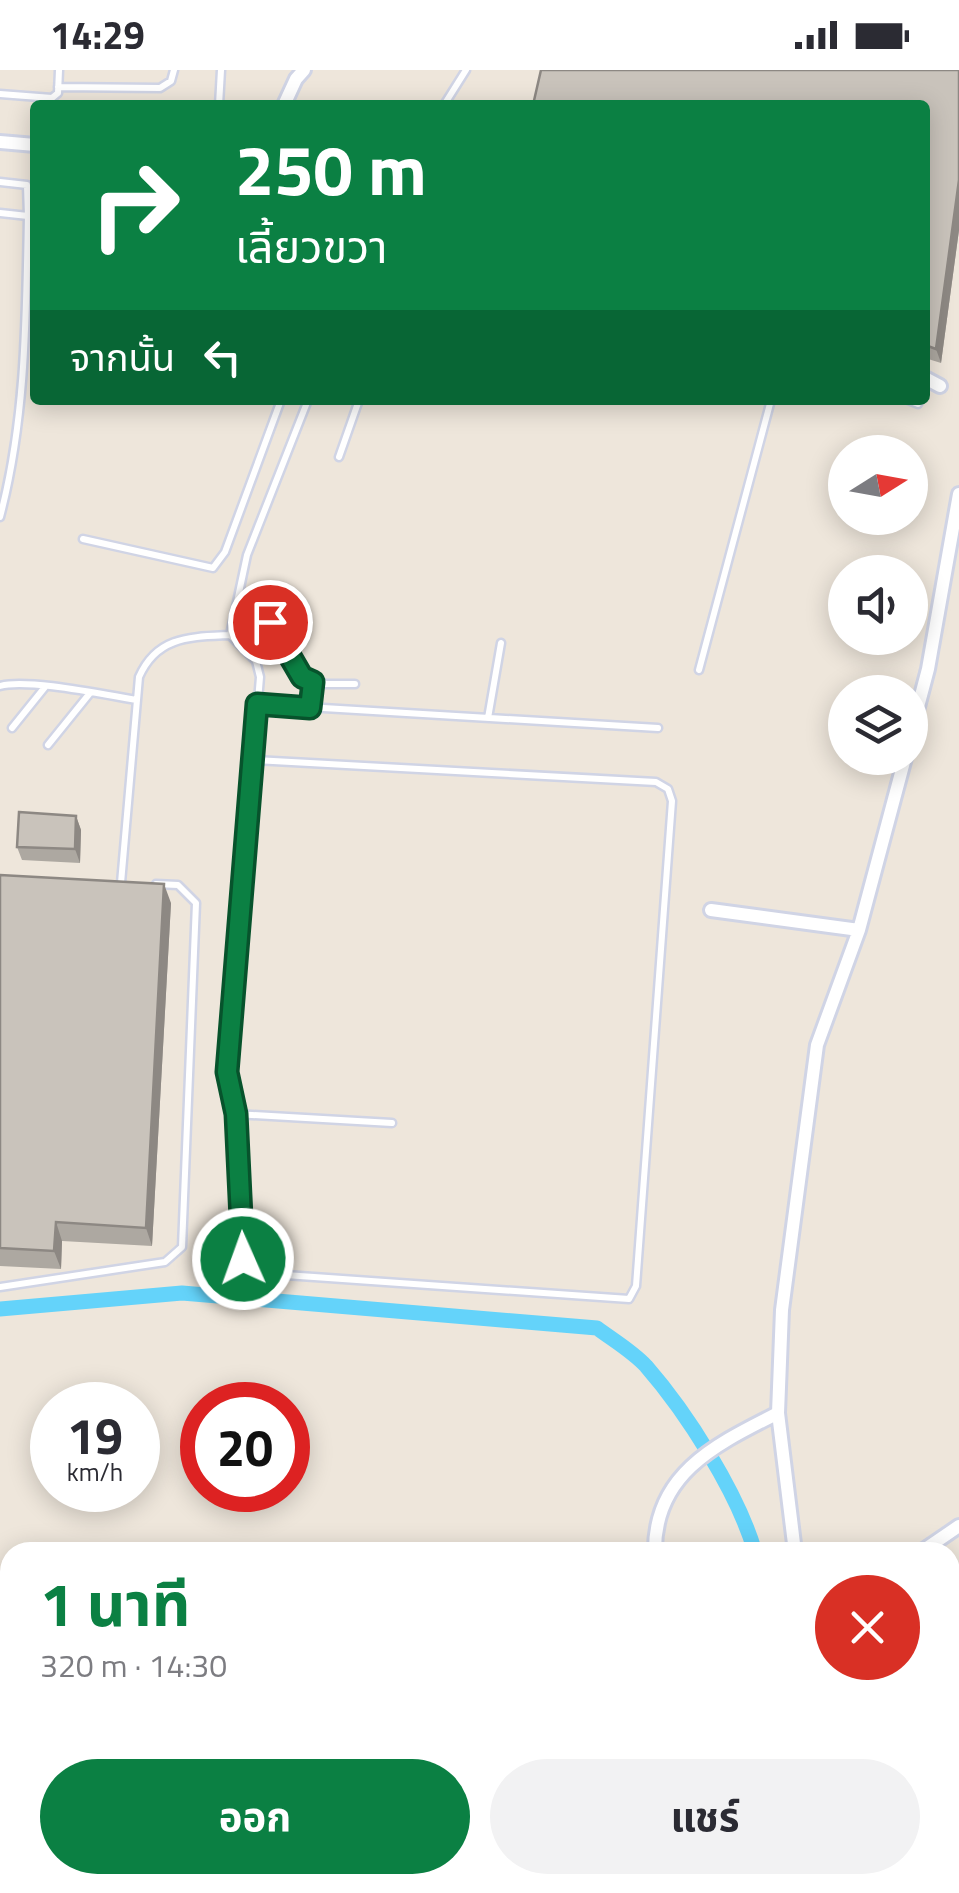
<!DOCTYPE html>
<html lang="th">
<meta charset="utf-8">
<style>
body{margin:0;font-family:"Titillium Web","Noto Sans Thai",sans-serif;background:#f2f2f3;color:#2b2b33;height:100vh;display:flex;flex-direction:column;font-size:38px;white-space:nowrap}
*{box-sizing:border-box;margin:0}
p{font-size:32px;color:#7c7c81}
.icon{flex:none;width:55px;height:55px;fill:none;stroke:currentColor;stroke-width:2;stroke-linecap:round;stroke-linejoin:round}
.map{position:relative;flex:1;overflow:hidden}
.side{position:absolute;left:0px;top:1472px;width:960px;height:352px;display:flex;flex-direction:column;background:#fff;border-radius:30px 30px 0 0;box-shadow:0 5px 25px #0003}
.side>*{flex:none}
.top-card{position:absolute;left:30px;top:30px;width:900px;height:305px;border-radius:10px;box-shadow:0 5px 25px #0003;background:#0b8043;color:#fff;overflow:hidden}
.needle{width:65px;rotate:79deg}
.fabs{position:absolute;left:828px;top:365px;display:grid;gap:20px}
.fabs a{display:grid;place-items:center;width:100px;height:100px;border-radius:50%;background:#fff;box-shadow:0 5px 25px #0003;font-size:50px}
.speed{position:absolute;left:30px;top:1312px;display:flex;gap:20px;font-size:50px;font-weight:700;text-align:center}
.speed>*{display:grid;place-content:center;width:130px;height:130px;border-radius:50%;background:#fff;box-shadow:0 5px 25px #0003;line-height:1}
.speed small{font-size:25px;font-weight:400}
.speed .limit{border:15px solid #d22;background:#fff;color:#111}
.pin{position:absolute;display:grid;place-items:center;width:85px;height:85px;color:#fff;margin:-42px;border:5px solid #fff;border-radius:50%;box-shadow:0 2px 10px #0007}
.me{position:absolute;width:110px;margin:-55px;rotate:358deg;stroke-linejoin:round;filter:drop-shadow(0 0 8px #0008)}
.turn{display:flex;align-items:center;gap:35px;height:210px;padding:0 40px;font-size:45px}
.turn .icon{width:130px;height:130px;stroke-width:2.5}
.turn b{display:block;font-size:70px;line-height:85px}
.then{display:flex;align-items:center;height:95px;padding:0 40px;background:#0003;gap:20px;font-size:38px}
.round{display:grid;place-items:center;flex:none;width:105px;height:105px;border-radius:52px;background:#f2f2f3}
.headline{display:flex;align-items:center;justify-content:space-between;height:170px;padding:0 40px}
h1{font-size:60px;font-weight:700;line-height:75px;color:#0b8043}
.action{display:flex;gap:20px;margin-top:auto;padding:20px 40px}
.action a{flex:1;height:115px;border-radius:60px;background:#0b8043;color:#fff;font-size:40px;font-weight:700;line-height:115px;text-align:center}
.action a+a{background:#f2f2f3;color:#2b2b33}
.status{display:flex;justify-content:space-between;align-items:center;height:70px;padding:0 50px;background:#fff;direction:ltr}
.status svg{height:28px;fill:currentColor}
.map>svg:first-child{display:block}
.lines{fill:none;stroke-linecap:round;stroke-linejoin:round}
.canal{stroke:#64d3fa;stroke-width:15}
.service-casing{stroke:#d0d4e5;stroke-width:11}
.minor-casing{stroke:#d0d4e5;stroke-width:18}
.path{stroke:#c8c8c8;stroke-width:2.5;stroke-dasharray:8 5;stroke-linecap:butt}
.service{stroke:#fff;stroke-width:6}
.minor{stroke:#fff;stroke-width:12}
.wall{fill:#ada8a1}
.shaded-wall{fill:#8d8883}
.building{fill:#c9c3bb;stroke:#8d8883;stroke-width:2.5}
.route-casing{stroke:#07532c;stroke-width:25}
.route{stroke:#0b8043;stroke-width:18}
</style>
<div class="status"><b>14:29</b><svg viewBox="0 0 49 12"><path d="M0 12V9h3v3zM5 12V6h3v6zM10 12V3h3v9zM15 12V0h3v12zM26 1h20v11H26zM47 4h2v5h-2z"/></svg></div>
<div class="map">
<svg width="959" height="1823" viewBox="0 0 959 1823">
<rect width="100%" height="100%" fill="#eee6db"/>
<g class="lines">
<!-- canal -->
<path class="canal" d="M0,1239L182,1223L597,1258C613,1270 632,1281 646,1296C687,1343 738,1423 755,1482
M793,1815L794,1823"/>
<!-- service casing -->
<g class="service-casing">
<path id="service" d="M58,17L160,18L171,11L174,0
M0,24L52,28L58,23L59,0
M219,35L221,0
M444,35L466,0
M0,112L27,115L28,146
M0,143L28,146C26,247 26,349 0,447
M908,330L918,334
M339,387L359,330
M83,469L213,498L225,482L281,330
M270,552L302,607L326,614H355
M230,565L256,591L260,607L227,1002L236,1044L246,1200L257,1203L629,1229L636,1216L672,731L668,719L656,712L255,690
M699,600L771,330
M0,616C26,608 106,625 137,630
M257,634L658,658
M311,638L313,612
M488,648L501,573
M12,658L45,617
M48,675L90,623
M121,813L139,607C157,566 190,567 230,565L247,485L308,330
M236,1044L392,1053
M0,1217L165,1192L182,1177L196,833L178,815L156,814
M0,1650L10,1660
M950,1783L959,1782"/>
</g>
<!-- minor casing -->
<g class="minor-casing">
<path id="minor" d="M284,35L296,9L304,0
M0,72L35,75
M925,308L940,316
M910,667L928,599L959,424
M711,840L859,860
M655,1482C654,1403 717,1374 778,1343
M795,1482L778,1343L782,1240L817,975L859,860L905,688
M921,1482L959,1456
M950,1701L959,1700
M663,1815L664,1823
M835,1815L836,1823"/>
</g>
<!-- path -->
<path class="path" d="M0,1586L10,1585"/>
<!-- service -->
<use href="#service" class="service"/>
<!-- minor -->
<use href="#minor" class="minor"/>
</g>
<!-- wall -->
<path class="wall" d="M959,0V160L941,293L925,288V35Z
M76,746L81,760L80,793L22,790L17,777Z
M0,805L171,833L152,1176L62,1171L61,1199L0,1196Z"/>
<!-- shaded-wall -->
<path class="shaded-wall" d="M959,110V160L941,293L936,279Z
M76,746L81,760L80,793L75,779Z
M164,814L171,833L152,1176L146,1158Z
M56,1152L62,1171L61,1199L54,1181Z"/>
<!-- building -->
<path class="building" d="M541,0H959V110L936,279L925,275V35H533Z
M19,742L76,746L75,779L17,777Z
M0,805L164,814L146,1158L56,1152L54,1181L0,1178Z"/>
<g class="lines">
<!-- route casing -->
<g class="route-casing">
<path id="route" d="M243,1189L236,1044L227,1002L257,634L310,638L313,612L302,607L270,552"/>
</g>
<!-- route -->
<use href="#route" class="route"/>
</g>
</svg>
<div class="fabs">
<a><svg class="needle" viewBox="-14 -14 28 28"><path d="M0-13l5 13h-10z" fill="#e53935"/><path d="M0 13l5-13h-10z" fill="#7c7c81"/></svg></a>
<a><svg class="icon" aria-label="sound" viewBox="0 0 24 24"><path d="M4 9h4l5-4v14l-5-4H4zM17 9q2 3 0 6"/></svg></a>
<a><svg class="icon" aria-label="layers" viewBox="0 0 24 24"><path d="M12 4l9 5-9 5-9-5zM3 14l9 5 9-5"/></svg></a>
</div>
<div class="speed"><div>19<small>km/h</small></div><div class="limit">20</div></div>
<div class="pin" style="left:270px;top:552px;background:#d93025"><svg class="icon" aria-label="arrive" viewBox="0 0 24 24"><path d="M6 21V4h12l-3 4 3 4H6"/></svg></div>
<svg class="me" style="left:243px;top:1189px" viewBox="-20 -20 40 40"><circle r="17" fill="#0b8043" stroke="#fff" stroke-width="3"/><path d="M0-11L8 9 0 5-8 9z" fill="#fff"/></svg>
<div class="top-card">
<div class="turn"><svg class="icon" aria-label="right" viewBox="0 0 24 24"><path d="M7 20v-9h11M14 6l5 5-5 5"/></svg><div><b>250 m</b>เลี้ยวขวา</div></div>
<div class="then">จากนั้น<svg class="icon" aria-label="left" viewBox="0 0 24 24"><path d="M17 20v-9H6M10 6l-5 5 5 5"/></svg></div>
</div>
<section class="side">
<div class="headline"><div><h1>1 นาที</h1><p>320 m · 14:30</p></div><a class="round" style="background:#d93025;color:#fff"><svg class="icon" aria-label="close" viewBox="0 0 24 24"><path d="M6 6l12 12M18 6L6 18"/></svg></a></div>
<div class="action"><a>ออก</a><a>แชร์</a></div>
</section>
</div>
